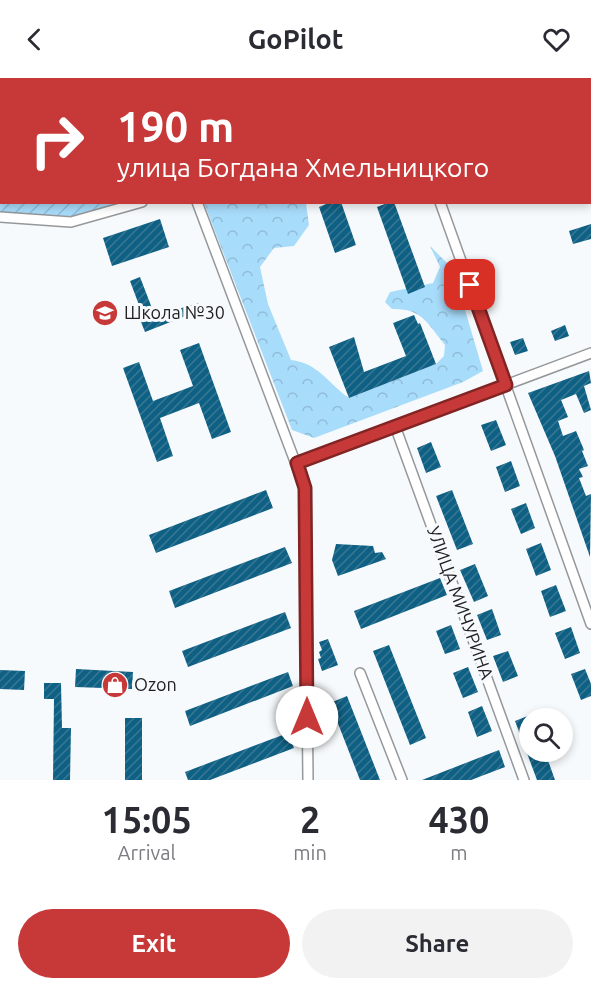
<!DOCTYPE html>
<meta charset="utf-8">
<style>
body{margin:0;font-family:Ubuntu,sans-serif;background:#f2f2f3;color:#2b2b33;height:100vh;display:flex;flex-direction:column;font-size:22px;white-space:nowrap}
*{box-sizing:border-box;margin:0}
p{font-size:20px;color:#7c7c81}
.icon{flex:none;width:33px;height:33px;fill:none;stroke:currentColor;stroke-width:2;stroke-linecap:round;stroke-linejoin:round}
.map{position:relative;height:702px;overflow:hidden}
.panel{display:flex;flex-direction:column;background:#fff;flex:1}
.panel>*{flex:none}
.hud{position:absolute;left:0px;top:0px;width:591px;height:126px;box-shadow:0 3px 9px #0003;background:#c73838;color:#fff;overflow:hidden}
.fabs{position:absolute;left:519px;top:630px;display:grid;gap:12px}
.fabs a{display:grid;place-items:center;width:54px;height:54px;border-radius:50%;background:#fff;box-shadow:0 3px 9px #0003;font-size:30px}
.pin{position:absolute;display:grid;place-items:center;width:51px;height:51px;color:#fff;margin:-26px;border-radius:12px;box-shadow:0 3px 9px #0006}
.me{position:absolute;width:66px;margin:-33px;rotate:0deg;stroke-linejoin:round;filter:drop-shadow(0 0 4px #0008)}
.turn{display:flex;align-items:center;gap:21px;height:126px;padding:0 18px;font-size:27px}
.turn .icon{width:78px;height:78px;stroke-width:2.5}
.turn b{display:block;font-size:42px;line-height:51px}
.eta{display:flex;justify-content:space-evenly;align-items:center;height:102px;text-align:center}
.eta b{font-size:36px;font-weight:700;line-height:42px}
.action{display:flex;gap:12px;margin-top:auto;padding:12px 18px}
.action a{flex:1;height:69px;border-radius:36px;background:#c73838;color:#fff;font-size:24px;font-weight:700;line-height:69px;text-align:center}
.action a+a{background:#f2f2f3;color:#2b2b33}
header{display:flex;justify-content:space-between;align-items:center;height:78px;padding:0 18px;background:#fff;font-size:27px;font-weight:700}
.map>svg:first-child{display:block}
.forest{fill:url(#forest-crowns)}
.garden{fill:url(#garden-furrows)}
.building{fill:url(#building-hatch)}
.lines{fill:none;stroke-linecap:round;stroke-linejoin:round}
.minor-casing{stroke:#95989a;stroke-width:12}
.minor{stroke:#fff;stroke-width:9}
.route-casing{stroke:#812424;stroke-width:15}
.route{stroke:#c73838;stroke-width:10}
.labels{text-anchor:middle;stroke-width:6;stroke-linejoin:round;paint-order:stroke}
.poi-label{font-size:18px;fill:#1f2021;stroke:#f7fafc;text-anchor:start}
.street-label{font-size:18px;fill:#1f2021;stroke:#f7fafc}
</style>
<header><svg class="icon" aria-label="back" viewBox="0 0 24 24"><path d="M15 5l-7 7 7 7"/></svg>GoPilot<svg class="icon" aria-label="heart" viewBox="0 0 24 24"><path d="M12 20l-8-8c-3-5 5-10 8-4 3-6 11-1 8 4z"/></svg></header>
<div class="map">
<svg width="591" height="702" viewBox="0 0 591 702">
<defs>
<pattern id="forest-crowns" width="20" height="18" patternUnits="userSpaceOnUse" patternTransform="scale(1.5)"><rect width="20" height="18" fill="#a8dcfb"/><path d="M2 6a3 3 0 1 1 6 0M12 15a3 3 0 1 1 6 0" fill="none" stroke="#90bcd7"/></pattern>
<pattern id="garden-furrows" width="10" height="10" patternUnits="userSpaceOnUse" patternTransform="scale(1.5)"><rect width="10" height="10" fill="#a8dcfb"/><path d="M-1 1l2-2M0 10L10 0M9 11l2-2" fill="none" stroke="#90bcd7"/></pattern>
<pattern id="building-hatch" width="6" height="6" patternUnits="userSpaceOnUse" patternTransform="scale(1.5)"><rect width="6" height="6" fill="#0e6084"/><path d="M-1 1l2-2M0 6l6-6M5 7l2-2" fill="none" stroke="#3a7792"/></pattern>
</defs>
<rect width="100%" height="100%" fill="#f7fafc"/>
<!-- forest -->
<path class="forest" d="M204,125H306L309,147L294,168L274,170L260,189L268,226L291,282C318,285 328,305 349,320L436,286L444,278L445,267C428,246 422,230 392,231L385,224L390,214L433,205L440,189L430,168L453,191L483,293L463,304L314,360L292,352Z"/>
<!-- garden -->
<path class="garden" d="M0,0H151L2,2V124L118,125L76,139L0,134Z"/>
<!-- building -->
<path class="building" d="M331,124H341L356,167L335,175L319,129Z
M390,124H394L425,209L408,216L377,129Z
M160,141L169,169L112,188L103,160Z
M591,146V161L573,166L569,153Z
M140,199L155,238L198,225L201,232L145,254L141,244L145,243L130,203Z
M414,237L418,246L420,245L436,286L349,320L329,269L354,259L364,294L406,278L393,245Z
M565,247L569,258L555,263L551,253Z
M523,260L528,273L515,277L510,264Z
M199,265L231,354L212,361L199,325L160,340L173,378L157,384L123,290L139,284L153,323L193,308L180,272Z
M589,293L591,305L584,308L591,332L584,335L576,316L561,322L568,339L558,343L563,358L576,353L584,372L582,373L588,388L579,391L583,399L579,400L586,418L591,416L590,479L555,378L528,315Z
M496,342L506,367L491,373L481,347Z
M431,364L441,389L426,395L417,370Z
M511,383L520,408L505,414L496,389Z
M266,412L273,430L156,475L149,457Z
M452,412L473,466L457,472L436,418Z
M526,425L535,450L521,456L511,431Z
M541,465L551,492L536,498L526,471Z
M336,466L373,468L375,475L382,474L386,481L338,498L332,482Z
M285,469L292,485L175,530L169,513Z
M475,486L488,518L474,524L460,492Z
M440,500L447,517L361,551L354,533Z
M556,507L566,533L550,539L541,513Z
M492,531L501,557L487,562L477,537Z
M285,534L291,550L188,589L182,573Z
M451,547L460,571L445,576L436,553Z
M571,549L580,575L565,581L555,555Z
M328,561L338,587L322,593L318,581L321,580L319,574L322,572L319,564Z
M389,567L426,660L410,667L373,573Z
M508,573L518,598L503,604L493,578Z
M468,589L478,614L463,620L453,595Z
M76,591L133,594L132,611L75,609Z
M585,591L591,606V618L581,622L571,596Z
M0,592L25,593L24,612L0,611Z
M288,594L293,608L190,648L185,633Z
M44,605H61L62,650H71L70,702H53L54,621H44Z
M347,618L380,702H360L330,625Z
M482,628L492,653L477,659L468,634Z
M530,637V674H545L555,702H537L515,643Z
M125,640H142V702H125Z
M288,655L294,670L210,702H188L185,694Z
M499,672L505,689L471,702H422Z"/>
<g class="lines">
<!-- minor casing -->
<g class="minor-casing">
<path id="minor" d="M152,0L153,2
M272,0L273,2
M395,0V2
M551,0V2
M494,2L499,0
M590,115L591,119
M197,124L305,410L308,702
M440,124L591,546
M0,139L71,144L142,124
M395,348L524,702
M297,385L591,275
M360,595L402,702"/>
</g>
<!-- minor -->
<use href="#minor" class="minor"/>
</g>
<g class="lines">
<!-- route casing -->
<g class="route-casing">
<path id="route" d="M307,639L305,410L297,385L506,307L470,207"/>
</g>
<!-- route -->
<use href="#route" class="route"/>
</g>
<!-- icons -->
<defs>
<g id="school-disc" transform="scale(1.35)"><circle r="9.5" fill="#c73838" stroke="#f7fafc"/><path d="M0-5L7-2L0 1L-7-2ZM-4 1L0 2.5L4 1V4Q0 6-4 4Z" fill="#fff"/></g>
<g id="shop-disc" transform="scale(1.35)"><circle r="9.5" fill="#c73838" stroke="#f7fafc"/><path d="M-5-2.5h2.3a2.7 3.5 0 0 1 5.4 0H5L5.5 6h-11ZM-1.5-2.5h3a1.5 2.3 0 0 0-3 0Z" fill="#fff"/></g>
</defs>
<g fill-rule="evenodd">
<use href="#school-disc" x="105" y="235"/>
<use href="#shop-disc" x="115" y="607"/>
</g>
<g class="labels">
<!-- poi labels -->
<g class="poi-label">
<text x="124" y="241">Школа №30</text>
<text x="134" y="613">Ozon</text>
</g>
<!-- street labels -->
<g class="street-label">
<text transform="translate(460 525) rotate(70)" y="6">УЛИЦА МИЧУРИНА</text>
</g>
</g>
</svg>
<div class="fabs">
<a><svg class="icon" aria-label="search" viewBox="0 0 24 24"><circle cx="10" cy="10" r="6"/><path d="M15 15l6 6"/></svg></a>
</div>
<div class="pin" style="left:470px;top:207px;background:#d93025"><svg class="icon" aria-label="arrive" viewBox="0 0 24 24"><path d="M6 21V4h12l-3 4 3 4H6"/></svg></div>
<svg class="me" style="left:307px;top:639px" viewBox="-20 -20 40 40"><circle r="19" fill="#fff"/><path d="M0-13L10 11 0 6-10 11z" fill="#c73838"/></svg>
<div class="hud">
<div class="turn"><svg class="icon" aria-label="right" viewBox="0 0 24 24"><path d="M7 20v-9h11M14 6l5 5-5 5"/></svg><div><b>190 m</b>улица Богдана Хмельницкого</div></div>
</div>
</div>
<section class="panel">
<div class="eta">
<div><b>15:05</b><p>Arrival</p></div>
<div><b>2</b><p>min</p></div>
<div><b>430</b><p>m</p></div>
</div>
<div class="action"><a>Exit</a><a>Share</a></div>
</section>
